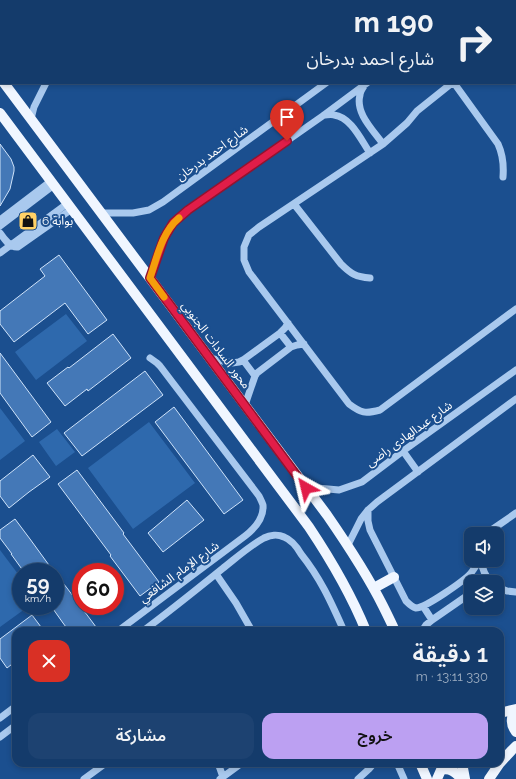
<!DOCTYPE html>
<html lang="ar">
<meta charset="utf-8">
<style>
body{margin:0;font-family:Raleway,"Noto Sans Arabic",sans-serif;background:#1d4271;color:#f1f3f6;direction:rtl;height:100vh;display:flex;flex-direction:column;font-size:15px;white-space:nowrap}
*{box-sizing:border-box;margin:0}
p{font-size:13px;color:#9dadc1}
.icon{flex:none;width:22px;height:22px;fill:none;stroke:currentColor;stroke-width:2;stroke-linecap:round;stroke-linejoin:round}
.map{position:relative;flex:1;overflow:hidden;direction:ltr}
.side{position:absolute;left:12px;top:627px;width:492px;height:140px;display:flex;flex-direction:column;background:#143b6b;border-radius:12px;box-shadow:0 2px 6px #0003,0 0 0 1px #33557e;direction:rtl}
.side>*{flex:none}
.top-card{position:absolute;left:0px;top:0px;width:516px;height:84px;box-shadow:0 2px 6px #0003,0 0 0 1px #33557e;direction:rtl;background:#143b6b;color:#f1f3f6;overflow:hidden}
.controls{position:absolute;left:464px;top:527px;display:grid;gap:8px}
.controls a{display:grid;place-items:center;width:40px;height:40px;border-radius:8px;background:#143b6b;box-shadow:0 2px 6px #0003,0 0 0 1px #33557e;font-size:20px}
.speed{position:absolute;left:12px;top:563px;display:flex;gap:8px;font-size:20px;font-weight:700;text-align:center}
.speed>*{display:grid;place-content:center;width:52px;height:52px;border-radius:50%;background:#143b6b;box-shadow:0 2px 6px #0003,0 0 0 1px #33557e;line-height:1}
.speed small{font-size:10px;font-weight:400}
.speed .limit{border:6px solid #d22;background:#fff;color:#111}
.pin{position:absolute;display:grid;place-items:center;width:34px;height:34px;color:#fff;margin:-41px -17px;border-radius:50% 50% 50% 0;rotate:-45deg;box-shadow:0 0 4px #0007}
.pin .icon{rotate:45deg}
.me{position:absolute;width:44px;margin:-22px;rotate:323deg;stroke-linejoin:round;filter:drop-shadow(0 0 3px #0008)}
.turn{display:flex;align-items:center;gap:14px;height:84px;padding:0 16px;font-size:18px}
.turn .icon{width:52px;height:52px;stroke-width:2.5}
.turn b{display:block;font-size:28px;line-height:34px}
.round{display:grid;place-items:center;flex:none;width:42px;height:42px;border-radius:12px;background:#1d4271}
.summary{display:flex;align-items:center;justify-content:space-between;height:68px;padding:0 16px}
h1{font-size:24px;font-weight:600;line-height:30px}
.primary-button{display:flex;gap:8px;margin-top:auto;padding:8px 16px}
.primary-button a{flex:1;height:46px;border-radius:12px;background:#bca0f2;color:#111;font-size:16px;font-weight:600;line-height:46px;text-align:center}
.primary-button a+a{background:#1d4271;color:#f1f3f6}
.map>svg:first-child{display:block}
.green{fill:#2e69ad}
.building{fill:#4478b7;stroke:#cfe3fa}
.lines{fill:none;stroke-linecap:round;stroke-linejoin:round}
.minor{stroke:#a9c9ee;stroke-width:7}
.major{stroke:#f0f6ff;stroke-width:10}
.route-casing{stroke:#92132f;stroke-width:10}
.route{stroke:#e11d48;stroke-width:7}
.slow{stroke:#f59e0b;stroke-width:7}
.labels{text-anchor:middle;stroke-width:4;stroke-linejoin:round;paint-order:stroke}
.street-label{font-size:12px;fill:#fff;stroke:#1b4f8f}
.poi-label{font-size:12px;fill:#fff;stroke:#1b4f8f;text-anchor:start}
</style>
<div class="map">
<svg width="516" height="779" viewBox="0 0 516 779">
<rect width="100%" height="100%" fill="#1b4f8f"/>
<!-- green -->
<path class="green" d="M66,314L87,341L36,380L15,352Z
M0,408L25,441L0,460Z
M149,422L195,483L133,529L88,468Z
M57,429L75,452L56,466L39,442Z
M0,550L21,578V606H29L0,627Z"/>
<!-- building -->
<path class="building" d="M0,144L11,159L14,167V171L10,189L0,206Z
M59,255L107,320L88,334L65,303L14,342L0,324V311L45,276L40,269Z
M113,334L131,358L88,391L87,389L65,406L47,383L68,367L69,368Z
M0,353L51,422L32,437L0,393Z
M145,371L163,395L82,456L64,433Z
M174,407L243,500L224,514L155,422Z
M33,455L50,477L29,492L9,508L0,496V481Z
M77,470L124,533L123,534L159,582L140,596L110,556L111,555L58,484Z
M187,500L204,520L163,552L148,533Z
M15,519L30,539L54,572H24L11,554H12L0,538V530Z
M55,573L67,588L99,631H69L63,623L51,606H55Z
M32,615L44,631H16V661L7,668L0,658V639Z"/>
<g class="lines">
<!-- minor -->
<path class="minor" d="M95,1L96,0
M109,1V0
M178,1L179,0
M322,1L323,0
M438,1L439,0
M479,1L482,0
M515,52H516
M0,55H1
M452,83L417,111L407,123L383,144L259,227L249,235L244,247V260L249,272L349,404C361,413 365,414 380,410L516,309
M454,83L498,144C503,155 504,164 503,177
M364,86C362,89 360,92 360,95C355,113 373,130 383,144
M324,115C327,115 331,114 334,115C351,117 361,140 370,153
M31,119L34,107L46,83
M294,204L341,264C351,274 356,277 370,278
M101,213H133L149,210L163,202L326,83
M0,220L51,181
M0,226L54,185
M0,233C4,239 10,248 18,247L72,209
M0,253L68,203
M150,278L164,238L173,223L188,210L324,115L367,83
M280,333L291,347
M209,358L232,363L239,362L243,360L280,333L285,328L288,323
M243,360L255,376
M245,405L255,376L257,373L291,347L297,345L304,344
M403,451L418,472
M306,487L339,490L362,482L403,451L516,370
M368,510V521L370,530L406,601C409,604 412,607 416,608C425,608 464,581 471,573C474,569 477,565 479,560
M488,534L490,531L516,513
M348,545L361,519L368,510L377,502L516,399
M481,560C482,568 485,576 491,582
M216,574L236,603L252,631
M497,587L507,591L516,592
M423,606L432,620
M118,631L245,536C254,529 264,518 263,505C262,502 260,498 259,496L160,366L157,363L150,358
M143,631C170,611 196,590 222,569C235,559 249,546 264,538C270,535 278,534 284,537C292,540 297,547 301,554C321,579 331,602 344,631
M422,631L426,625L432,620L471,593
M0,718L16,706
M0,737L16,725
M218,763L223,777
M397,763L404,779
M84,779L106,763
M220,779L242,763
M358,779L369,769L374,763"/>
<!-- major -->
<path class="major" d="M4,83L327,515C347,544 367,574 383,606C387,614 391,622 395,631
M0,113L309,527C331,560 351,594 366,631
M374,588L394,577
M515,710C511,718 510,724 516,732
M500,713L516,709
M420,763L427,779
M462,763L465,779
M500,763L512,750L516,746
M437,779L441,770C450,767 456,772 461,779
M489,779L500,763"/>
</g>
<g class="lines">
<!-- route casing -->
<g class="route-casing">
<path id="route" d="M287,141L188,210L173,223L164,238L150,278L306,488"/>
</g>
<!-- route -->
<use href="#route" class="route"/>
<!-- slow -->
<path class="slow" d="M164,297L150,278C157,257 162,232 179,218"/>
</g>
<!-- icons -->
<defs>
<g id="shop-square" transform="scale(1)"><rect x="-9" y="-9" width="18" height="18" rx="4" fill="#ffd166" stroke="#1b4f8f"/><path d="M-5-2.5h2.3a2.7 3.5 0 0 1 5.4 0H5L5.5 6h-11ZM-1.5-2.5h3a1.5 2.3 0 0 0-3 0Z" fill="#111"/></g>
</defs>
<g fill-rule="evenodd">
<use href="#shop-square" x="28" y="221"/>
</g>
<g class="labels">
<!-- street labels -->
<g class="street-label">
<text transform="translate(212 153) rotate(-36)" y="4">شارع احمد بدرخان</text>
<text transform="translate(216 345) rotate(53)" y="4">محور السادات الجنوبي</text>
<text transform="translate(409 434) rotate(-36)" y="4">شارع عبدالهادى راضى</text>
<text transform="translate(179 572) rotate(-36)" y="4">شارع الإمام الشافعي</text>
</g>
<!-- poi labels -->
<g class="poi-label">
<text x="42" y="225">بوابة 6</text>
</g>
</g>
</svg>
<div class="controls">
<a><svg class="icon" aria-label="sound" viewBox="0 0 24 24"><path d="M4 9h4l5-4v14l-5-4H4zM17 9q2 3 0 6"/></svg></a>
<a><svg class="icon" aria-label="layers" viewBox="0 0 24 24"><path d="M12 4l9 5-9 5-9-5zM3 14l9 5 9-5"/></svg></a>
</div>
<div class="speed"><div>59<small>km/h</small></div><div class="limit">60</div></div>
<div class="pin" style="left:287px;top:141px;background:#d93025"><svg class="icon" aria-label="arrive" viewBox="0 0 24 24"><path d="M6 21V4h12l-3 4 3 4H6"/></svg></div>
<svg class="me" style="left:306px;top:488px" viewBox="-20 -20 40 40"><path d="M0-17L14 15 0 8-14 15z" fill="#e11d48" stroke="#fff" stroke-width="4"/></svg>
<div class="top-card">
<div class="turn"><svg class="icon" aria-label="right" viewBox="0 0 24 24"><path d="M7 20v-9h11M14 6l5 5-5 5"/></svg><div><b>190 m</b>شارع احمد بدرخان</div></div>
</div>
<section class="side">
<div class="summary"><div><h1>1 دقيقة</h1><p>330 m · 13:11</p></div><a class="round" style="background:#d93025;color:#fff"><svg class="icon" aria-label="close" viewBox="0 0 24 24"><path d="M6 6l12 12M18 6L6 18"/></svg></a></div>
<div class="primary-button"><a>خروج</a><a>مشاركة</a></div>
</section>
</div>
